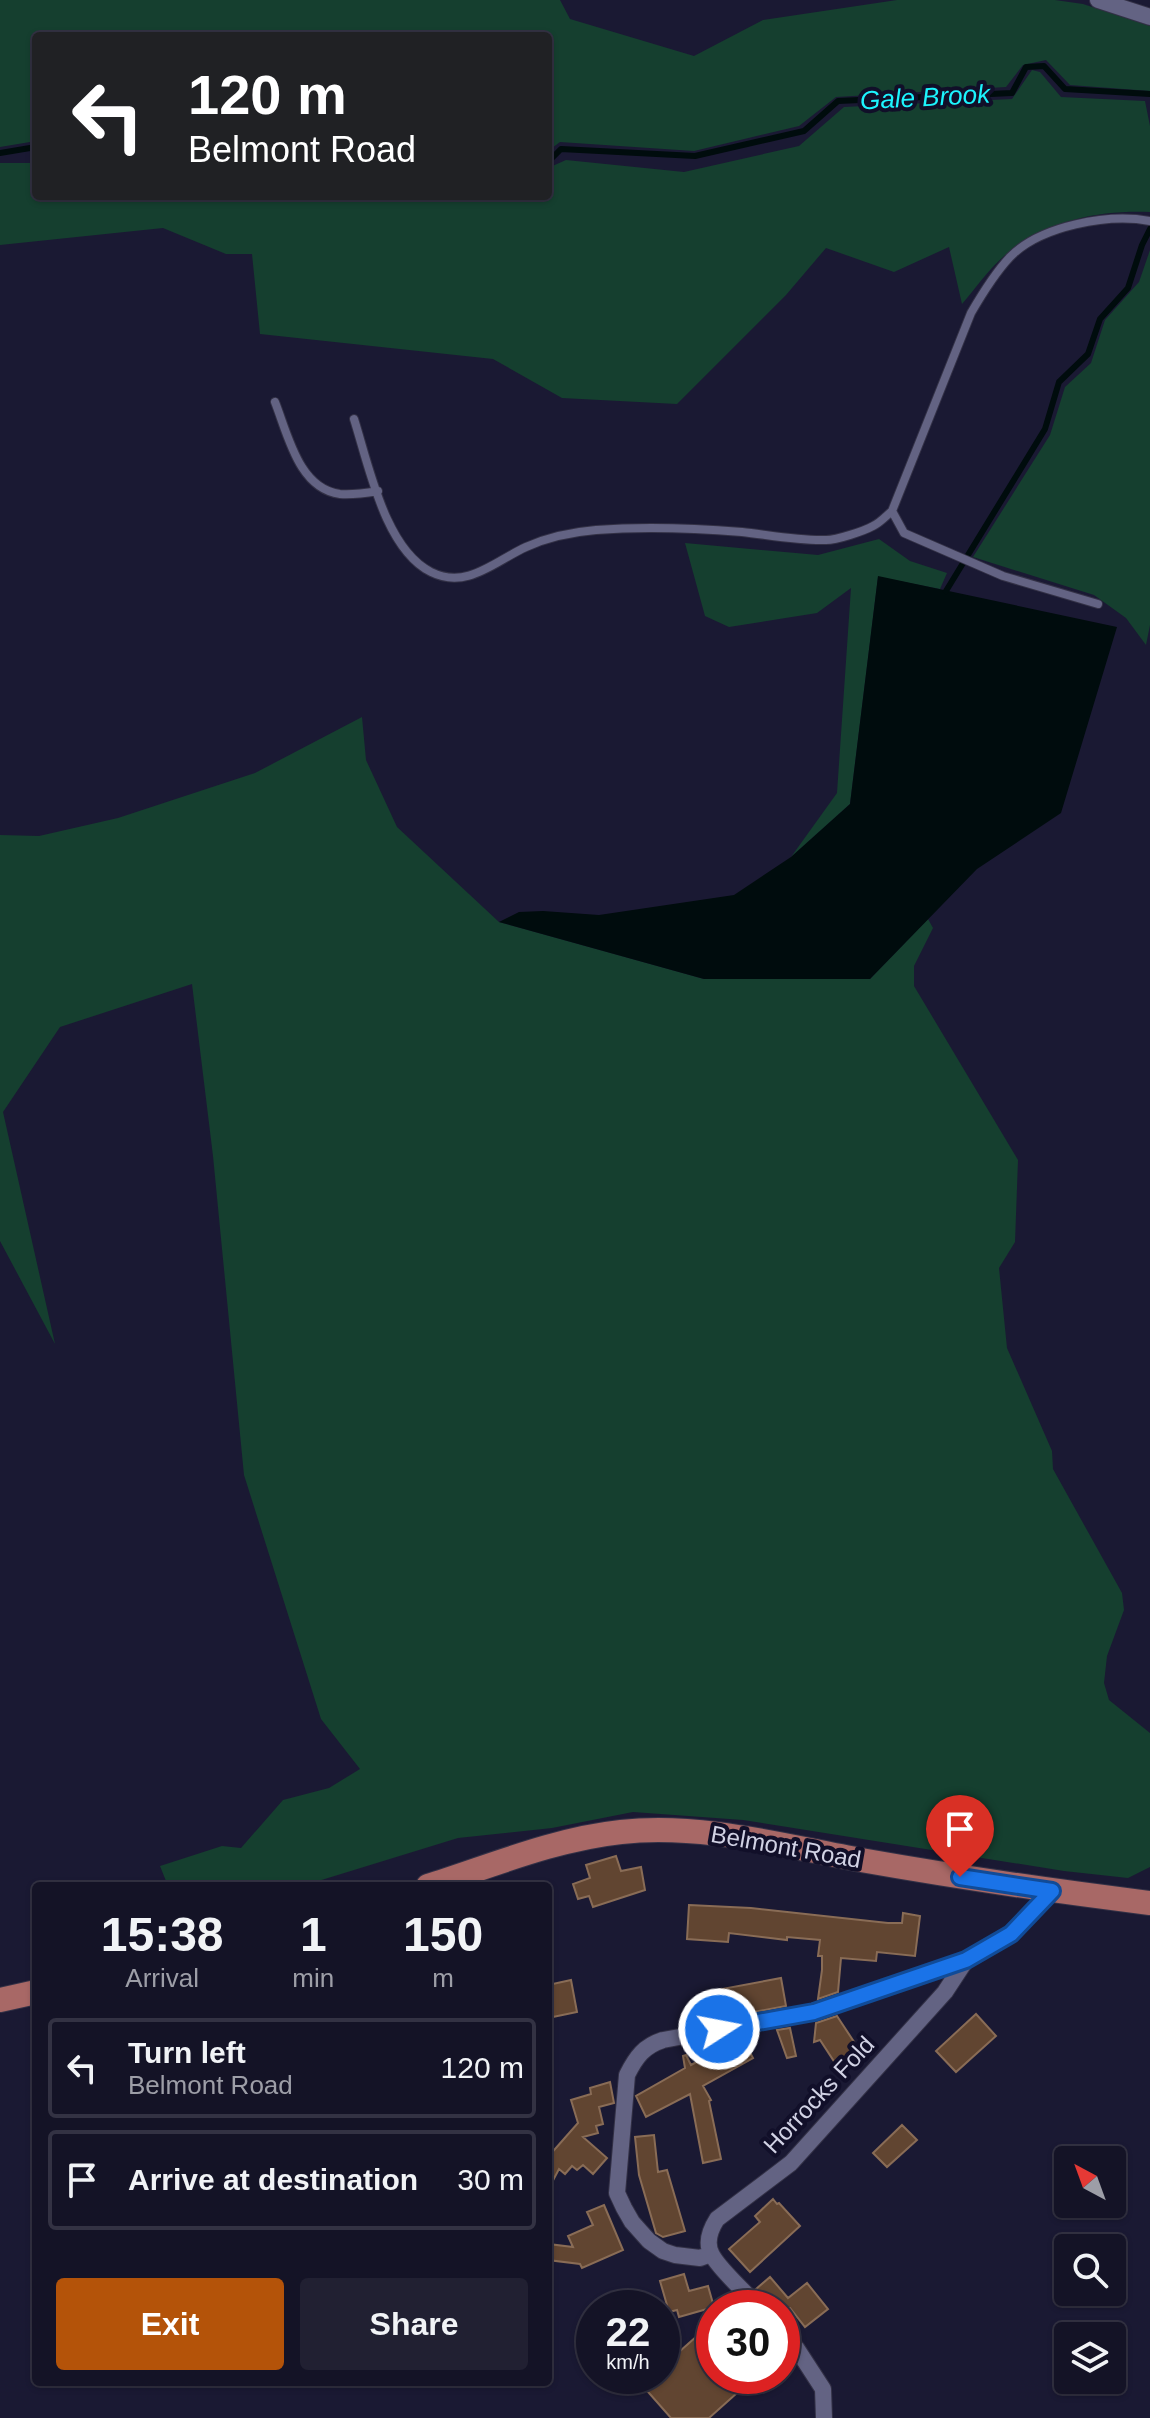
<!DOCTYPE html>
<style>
body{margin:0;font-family:Helvetica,sans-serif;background:#212032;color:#f1f3f6;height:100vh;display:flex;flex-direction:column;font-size:30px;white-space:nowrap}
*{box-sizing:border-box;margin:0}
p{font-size:26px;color:#9d9ea7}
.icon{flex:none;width:44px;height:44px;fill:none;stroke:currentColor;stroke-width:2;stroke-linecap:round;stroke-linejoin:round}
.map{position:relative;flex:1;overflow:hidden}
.panel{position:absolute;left:32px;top:1882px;width:520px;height:504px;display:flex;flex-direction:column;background:#141326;border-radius:8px;box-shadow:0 2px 6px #0004,0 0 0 2px #333243}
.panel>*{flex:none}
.banner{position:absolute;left:32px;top:32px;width:520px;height:168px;border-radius:8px;box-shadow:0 2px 6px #0004,0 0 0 2px #333243;background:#202124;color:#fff;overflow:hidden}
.needle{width:52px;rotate:319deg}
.tools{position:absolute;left:1054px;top:2146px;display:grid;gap:16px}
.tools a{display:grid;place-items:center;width:72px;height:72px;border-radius:8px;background:#141326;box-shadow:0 2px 6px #0004,0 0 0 2px #333243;font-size:40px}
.speed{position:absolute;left:576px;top:2290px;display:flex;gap:16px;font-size:40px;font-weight:700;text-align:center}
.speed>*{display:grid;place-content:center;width:104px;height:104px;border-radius:50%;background:#141326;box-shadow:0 2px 6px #0004,0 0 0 2px #333243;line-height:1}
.speed small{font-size:20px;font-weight:400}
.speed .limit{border:12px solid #d22;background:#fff;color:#111}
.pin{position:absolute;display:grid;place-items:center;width:68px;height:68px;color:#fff;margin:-82px -34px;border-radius:50% 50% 50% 0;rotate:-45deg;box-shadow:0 0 8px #0007}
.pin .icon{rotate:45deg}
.me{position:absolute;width:88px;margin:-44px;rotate:79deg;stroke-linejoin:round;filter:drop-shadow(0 0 6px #0008)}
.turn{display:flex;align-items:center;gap:28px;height:168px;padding:0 24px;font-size:36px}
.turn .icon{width:104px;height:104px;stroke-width:2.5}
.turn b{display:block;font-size:56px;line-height:68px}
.eta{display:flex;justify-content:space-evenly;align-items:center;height:136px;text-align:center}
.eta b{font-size:48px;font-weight:800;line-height:56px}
.cta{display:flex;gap:16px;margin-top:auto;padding:16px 24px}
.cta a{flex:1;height:92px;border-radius:8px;background:#b45309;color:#fff;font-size:32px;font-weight:800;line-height:92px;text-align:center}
.cta a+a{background:#212032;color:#f1f3f6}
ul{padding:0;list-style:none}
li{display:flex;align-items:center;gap:24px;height:100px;margin:0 16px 12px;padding:0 8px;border:4px solid #333243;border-radius:8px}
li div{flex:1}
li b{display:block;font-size:30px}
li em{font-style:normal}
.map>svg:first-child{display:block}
.green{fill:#153f2f}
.water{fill:#000c0d}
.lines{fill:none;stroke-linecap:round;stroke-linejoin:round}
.stream{stroke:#000c0d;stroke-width:6}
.building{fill:#614531;stroke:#896c56;stroke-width:2}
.service-casing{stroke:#333146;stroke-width:10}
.minor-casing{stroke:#333146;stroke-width:18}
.primary-casing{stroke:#333146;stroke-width:26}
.service{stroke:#636383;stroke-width:8}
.minor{stroke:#636383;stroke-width:16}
.primary{stroke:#a86866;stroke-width:24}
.route-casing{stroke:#114b97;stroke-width:20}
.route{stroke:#1a73e8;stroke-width:14}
.labels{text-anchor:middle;stroke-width:8;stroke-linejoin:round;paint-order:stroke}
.street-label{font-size:24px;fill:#d1d2e4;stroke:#110f29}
.water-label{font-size:26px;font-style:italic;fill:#1cf4fe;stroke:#110f29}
</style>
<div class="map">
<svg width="1150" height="2418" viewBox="0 0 1150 2418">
<rect width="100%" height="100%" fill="#1a1933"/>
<!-- green -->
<path class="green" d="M0,0H560L570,19L694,56L763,20L897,0H1055L1083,4L1150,26V91L1070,85L1046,60L1023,65L1006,87L836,97L799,126L694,151L560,142L548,151V36H36V141L0,147Z
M1032,70L1040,72L1061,97L1145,101L1150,126V212C1097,210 1044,221 1003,257C988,270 975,289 962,304L949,247L894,272L826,248L786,295L677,404L562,398L493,359L260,334L252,254H226L163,228L0,245V163H36V196H548V168L566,160L684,172L799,146L844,107L1012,99Z
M1150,250V625L1146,645L1126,618L1094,595L973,557L1050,435L1065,387L1091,363L1105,320L1139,282Z
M879,539L910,561L947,573L940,589L878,577L850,804L791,857L837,793L851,588L817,613L729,627L705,616L685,543L818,555Z
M362,717L366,760L397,827L499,922L704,979H870L928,919L933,928L914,966V986L1018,1160L1015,1242L999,1268L1007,1348L1052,1451L1053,1469L1122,1593L1124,1610L1107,1656L1104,1683L1109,1700L1150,1733V1867L1128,1878L1064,1871L743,1820L633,1812L552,1828L458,1838L302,1886H168L160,1866L222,1846L241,1848L283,1800L329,1788L360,1769L321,1719L244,1475L213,1156L192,984L60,1027L3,1112L55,1344L0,1241V835L39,836L118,818L255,773Z"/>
<!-- water -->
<path class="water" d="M878,576L1117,627L1061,813L977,869L870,979H704L499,922L519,912L543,911L599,915L734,895L791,857L850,804Z"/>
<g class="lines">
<!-- stream -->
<path class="stream" d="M0,153L36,147
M548,162L561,149L695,156L804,131L838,101L1012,93L1026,67L1044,66L1065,89L1150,94
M946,591L1045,429L1059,382L1088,354L1100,319L1128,288L1142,245L1150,229"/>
</g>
<!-- building -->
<path class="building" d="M616,1856L621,1871L641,1867L645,1890L593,1907L589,1896L578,1899L573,1884L590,1878L586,1865Z
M689,1905L751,1908L888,1923H902L903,1913L920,1916L915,1956L877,1952L876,1961L841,1958L838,1992L818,1999L822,1970V1956H818L820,1940L787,1937V1940L729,1933L728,1942L687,1939Z
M781,1978L786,2006L727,2017L726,2014L711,2017L706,1992Z
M571,1980L577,2012L548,2018V1985Z
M976,2014L996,2036L956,2072L936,2051Z
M837,2016L864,2057L841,2072L820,2040L814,2042L816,2023Z
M790,2028L796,2056L787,2058L777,2030Z
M742,2037L753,2058L703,2086L711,2100L709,2101L721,2159L703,2163L690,2094L646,2117L636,2096L685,2068L683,2056L686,2055L691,2065Z
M610,2082L614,2103L599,2107L603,2124L596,2126L598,2133L583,2137L607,2158L593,2174L583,2165L577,2170L572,2166L565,2174L559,2169L548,2190V2157L578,2123L571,2100L591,2094L590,2088Z
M902,2125L917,2140L887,2167L873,2153Z
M654,2135L658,2172L667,2170L685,2231L663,2237L656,2233L639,2175L635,2137Z
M773,2199L777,2204L779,2203L800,2226L750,2272L729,2249L760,2222L755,2216Z
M604,2205L623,2250L582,2268L580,2264L548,2260V2244L573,2247L568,2236L593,2225L587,2212Z
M684,2274L689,2291L708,2286L714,2307L679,2317L677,2310L669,2312L660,2281Z
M770,2277L788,2298L807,2283L828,2309L805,2327L790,2308H771L768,2301L756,2289Z
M714,2321V2376H756L709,2418H671L642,2385L652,2376H662V2367Z"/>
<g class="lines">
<!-- service casing -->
<g class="service-casing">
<path id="service" d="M275,402C288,435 299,489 340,494C352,495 366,493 378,491
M354,419C369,466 385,549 431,572C467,590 495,561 526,547C548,537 572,532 596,530C644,526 694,528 742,532C769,535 799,541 826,540C837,540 864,531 873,526C880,523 886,516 892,511L971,313C982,294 994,274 1010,257C1040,226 1108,213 1150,221
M892,511L904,533L1003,576L1098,604"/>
</g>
<!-- minor casing -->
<g class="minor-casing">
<path id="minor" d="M1098,0L1150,17
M711,2254L700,2258L675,2255L663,2251L649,2241L632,2222L624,2208L617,2193L627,2075C636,2057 644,2046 663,2040L814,2012L966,1960L1011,1934L1052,1891
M760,2308C747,2294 720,2270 712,2255C705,2243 710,2230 717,2219L791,2163L945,1992L966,1960
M782,2333L797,2349L823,2389L824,2418"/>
</g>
<!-- primary casing -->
<g class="primary-casing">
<path id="primary" d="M428,1886C491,1866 555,1839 621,1832C701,1823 783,1846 861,1860C957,1877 1053,1891 1150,1903
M0,2000L36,1992"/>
</g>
<!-- service -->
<use href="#service" class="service"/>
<!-- minor -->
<use href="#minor" class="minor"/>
<!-- primary -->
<use href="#primary" class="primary"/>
</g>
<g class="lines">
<!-- route casing -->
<g class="route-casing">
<path id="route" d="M719,2029L814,2012L966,1960L1011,1934L1052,1891L960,1877"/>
</g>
<!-- route -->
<use href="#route" class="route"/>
</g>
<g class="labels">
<!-- street labels -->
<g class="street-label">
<text transform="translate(786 1847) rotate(10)" y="8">Belmont Road</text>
<text transform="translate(819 2095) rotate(-47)" y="8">Horrocks Fold</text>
</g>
<!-- water labels -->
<g class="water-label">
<text transform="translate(925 97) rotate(-3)" y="9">Gale Brook</text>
</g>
</g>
</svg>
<div class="tools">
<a><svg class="needle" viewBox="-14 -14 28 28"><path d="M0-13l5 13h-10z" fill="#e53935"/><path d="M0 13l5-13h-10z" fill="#9d9ea7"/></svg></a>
<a><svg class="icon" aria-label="search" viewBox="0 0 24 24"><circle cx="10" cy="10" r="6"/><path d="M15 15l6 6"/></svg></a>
<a><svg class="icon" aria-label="layers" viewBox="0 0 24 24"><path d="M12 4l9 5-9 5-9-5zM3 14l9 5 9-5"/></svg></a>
</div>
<div class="speed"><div>22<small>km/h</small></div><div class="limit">30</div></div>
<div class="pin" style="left:960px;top:1877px;background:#d93025"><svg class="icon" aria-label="arrive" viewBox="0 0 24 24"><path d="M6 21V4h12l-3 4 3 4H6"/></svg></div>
<svg class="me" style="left:719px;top:2029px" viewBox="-20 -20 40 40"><circle r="17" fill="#1a73e8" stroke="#fff" stroke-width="3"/><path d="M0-11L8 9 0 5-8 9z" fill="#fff"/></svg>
<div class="banner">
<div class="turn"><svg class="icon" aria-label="left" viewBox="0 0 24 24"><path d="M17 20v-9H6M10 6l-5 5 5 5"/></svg><div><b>120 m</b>Belmont Road</div></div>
</div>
<section class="panel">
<div class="eta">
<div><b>15:38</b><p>Arrival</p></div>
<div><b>1</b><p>min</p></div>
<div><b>150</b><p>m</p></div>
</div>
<ul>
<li><svg class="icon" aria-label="left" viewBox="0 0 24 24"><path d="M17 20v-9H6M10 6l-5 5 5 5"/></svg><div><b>Turn left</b><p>Belmont Road</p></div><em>120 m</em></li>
<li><svg class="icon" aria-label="arrive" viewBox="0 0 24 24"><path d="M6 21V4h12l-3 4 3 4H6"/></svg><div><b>Arrive at destination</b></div><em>30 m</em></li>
</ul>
<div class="cta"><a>Exit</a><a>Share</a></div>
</section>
</div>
